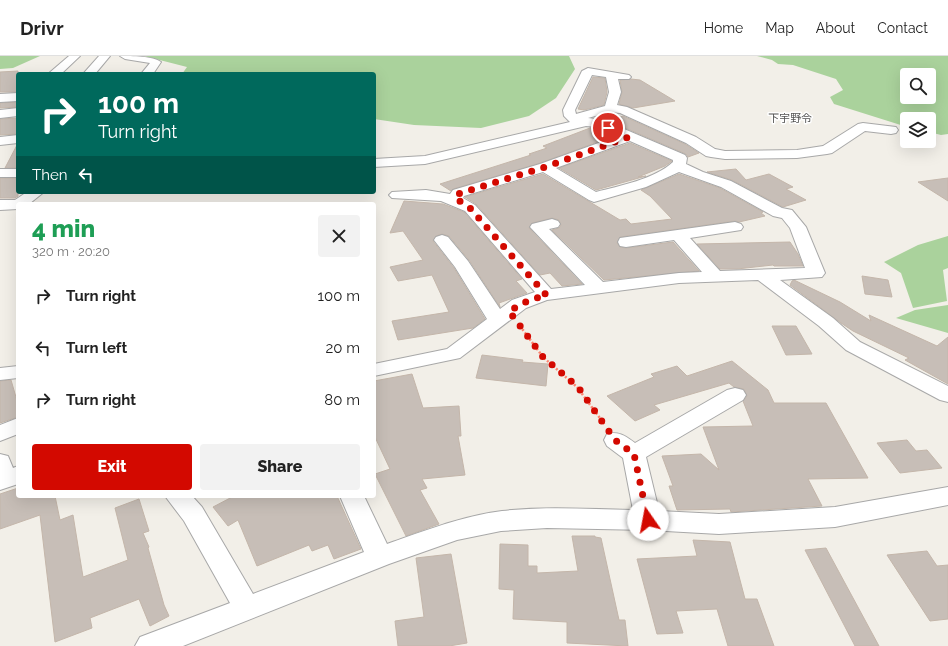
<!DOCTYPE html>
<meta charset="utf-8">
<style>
body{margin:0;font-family:Raleway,"Noto Sans JP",sans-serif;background:#f2f2f2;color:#222;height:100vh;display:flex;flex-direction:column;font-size:15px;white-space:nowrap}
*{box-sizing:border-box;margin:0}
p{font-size:13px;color:#767676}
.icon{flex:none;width:22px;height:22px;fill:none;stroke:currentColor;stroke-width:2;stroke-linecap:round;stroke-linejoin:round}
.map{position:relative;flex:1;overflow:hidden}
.drawer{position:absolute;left:16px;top:146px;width:360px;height:296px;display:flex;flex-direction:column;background:#fff;border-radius:4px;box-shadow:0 4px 16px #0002}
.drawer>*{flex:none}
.banner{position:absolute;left:16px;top:16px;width:360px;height:122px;border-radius:4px;box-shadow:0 4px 16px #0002;background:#00695c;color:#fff;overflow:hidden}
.buttons{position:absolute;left:900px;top:12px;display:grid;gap:8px}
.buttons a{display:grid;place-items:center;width:36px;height:36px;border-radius:4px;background:#fff;box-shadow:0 4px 16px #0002;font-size:20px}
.pin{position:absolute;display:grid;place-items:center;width:34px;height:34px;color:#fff;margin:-17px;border:2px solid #fff;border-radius:50%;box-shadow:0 1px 4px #0007}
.me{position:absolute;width:44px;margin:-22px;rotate:348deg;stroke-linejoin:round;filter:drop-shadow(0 0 3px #0008)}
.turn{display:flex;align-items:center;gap:14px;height:84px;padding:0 16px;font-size:18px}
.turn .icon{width:52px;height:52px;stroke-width:2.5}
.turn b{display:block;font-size:28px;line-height:34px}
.then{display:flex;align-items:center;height:38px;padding:0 16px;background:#0003;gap:8px;font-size:15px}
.round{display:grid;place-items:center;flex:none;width:42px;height:42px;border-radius:4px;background:#f2f2f2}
.overview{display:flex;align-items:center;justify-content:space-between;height:68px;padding:0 16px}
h1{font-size:24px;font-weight:800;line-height:30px;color:#1e9e55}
.button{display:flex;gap:8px;margin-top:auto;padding:8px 16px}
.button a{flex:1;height:46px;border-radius:4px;background:#d30900;color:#fff;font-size:16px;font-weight:800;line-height:46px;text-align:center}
.button a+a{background:#f2f2f2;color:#222}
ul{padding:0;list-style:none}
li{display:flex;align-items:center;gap:12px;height:52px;padding:0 16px}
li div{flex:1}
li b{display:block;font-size:15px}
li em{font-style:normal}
header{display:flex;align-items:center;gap:24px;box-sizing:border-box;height:56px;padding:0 20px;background:#fff;border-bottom:1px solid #e0e0e0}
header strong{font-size:19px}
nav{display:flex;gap:22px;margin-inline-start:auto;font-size:14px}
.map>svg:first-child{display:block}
.forest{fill:#aad29c;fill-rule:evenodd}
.building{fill:#c7beb7;stroke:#c4b6aa}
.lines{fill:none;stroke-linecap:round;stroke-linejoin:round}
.minor-casing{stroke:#a8a8a8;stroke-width:2}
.path{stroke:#fd836e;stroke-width:2.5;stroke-dasharray:2 2;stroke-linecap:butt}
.minor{fill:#fff;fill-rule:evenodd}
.route{stroke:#d30900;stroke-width:7;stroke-dasharray:0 12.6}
.labels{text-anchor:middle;stroke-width:3;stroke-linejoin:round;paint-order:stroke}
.far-quarter-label{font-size:11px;fill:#545454;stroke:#fff}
</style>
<header>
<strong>Drivr</strong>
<nav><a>Home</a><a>Map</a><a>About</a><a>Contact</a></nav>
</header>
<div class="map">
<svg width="948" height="590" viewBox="0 0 948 590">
<rect width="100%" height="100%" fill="#f2efe8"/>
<!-- forest -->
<path class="forest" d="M0,0H40L13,12L0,13Z
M144,0H569L575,13L556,42L529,60L481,72L414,69L374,63V18H182L187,11Z
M757,0H948V78L941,79L929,76V63H907V71L834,48L830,41L843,34L836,23L793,9L778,8L772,4ZM907,19H929V41H907Z
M948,180V212L943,214L947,245L913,252L901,217L884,206L918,189Z
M948,249V277L896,262L915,254Z"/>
<!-- building -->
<path class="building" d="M18,15V36H0V16Z
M593,21L605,22L607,36L604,49L584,54L578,53Z
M631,23L640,24L675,45L633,52L619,48L622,36L620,24Z
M18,46V51L0,52V47Z
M623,60L685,88L699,97L688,101L686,98L609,65Z
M18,62V78L0,79V63Z
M590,72H596L614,80L540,107L453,133L451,135L440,128L531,99L529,98L547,92L543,90Z
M630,87L672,105L665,110L638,121L646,120L596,134L559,112Z
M17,89H18V112H5Z
M736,113L746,124L769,118L793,131L786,133L806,144L783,151L732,124L707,116Z
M543,118L620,164L626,163L631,168L672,163L650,140L641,134L679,118L720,132L763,156L761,157L765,160L739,166L735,165L620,181L617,187L620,191L626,192L673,186L699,215L604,224L552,174L559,172L561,169L559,164L552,162L532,167L529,172L582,228L562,230L550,217L540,219L476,148L465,141Z
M0,122H18V140L15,142H0Z
M948,122V145L918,126Z
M404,145L443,148L464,156L522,223L516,225L527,237L499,247L500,251L469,204L449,180L442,178L436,180L433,185L454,212L485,263L473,272L398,284L392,265L449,256L432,219L398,225L390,211L423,204L403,175L390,177Z
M790,186L798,198L803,210H774L773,209L737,213H720L697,188Z
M862,220L888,224L892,241L865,238Z
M794,224L840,246L871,265L869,259L937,290L948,281V328L905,304L909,302L853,275L841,267L790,229L792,225Z
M772,270H796L812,298L786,299Z
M482,299L523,304L522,306L548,308L546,330L476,322Z
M732,305L768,334L774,347H826L868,422L808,423L822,450L731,456L730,453L677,454L669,430H673L662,400L701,398L719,414L703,371L753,370L743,345L747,340L744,333L734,331L729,327L654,349L660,354L635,365L607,340L654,321L651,318L677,310L687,320Z
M412,318L423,352L459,350L461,380H458L465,419L422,423L427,432L420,434L439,468L406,480L375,418L390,413L374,379V325Z
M11,324L18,348V361L0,367V325Z
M907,384L916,395L927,394L942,412L900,417L877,387Z
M18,432V440H55L60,464L73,459L83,521L128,504L115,452L139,443L149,475L143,477L149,491L148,492L164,549L169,560L150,570L139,543L90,562L92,572L55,586L40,459L0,473V438Z
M234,440H337L361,493L334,503L328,489L312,495L309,489L257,510L238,464L228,470L213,451Z
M572,480H595V481L601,482L619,564H625L628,590L567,587V566L513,563L514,534L499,533L500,488L528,489V510H537V517L578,515Z
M693,484L730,486L745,543H757L774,590H728L717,553L676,555L683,577L657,578L637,503L697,500Z
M826,492L879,590H855L805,494Z
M927,495L937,510L948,509V563L930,565L887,499Z
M451,498L467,587L449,590H398L395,565L424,561L416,502Z"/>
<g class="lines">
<!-- minor casing -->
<g class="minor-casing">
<path id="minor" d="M69,0H80L61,18H48Z
M99,0H110L95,18H83Z
M120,0C132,0 153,0 161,6L153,18H141L150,7L125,3Z
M588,12L629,19L631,21L629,23H618L621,36L617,49L627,51L696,81L715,93L725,95L797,94L823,90L858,68L863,67L896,71L898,74L896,77L891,78L865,75L832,97L827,98L797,102L725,103L711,101L706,100L686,87L620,57L610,56L588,62L603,64L685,99L687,102L686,108L703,116L731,125L782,152L792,154L806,171L825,217L822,221L780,224L833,262L860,286L948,330V346L940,344L846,294L819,270L758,224L679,227L547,244L526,252L460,302L374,320V308L447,293L487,263L455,211L434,184L436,181L442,179L448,181L468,205L500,253L512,244L535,236L465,155L441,145L392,142L389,139L392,136L426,134L450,138L453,134L540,108L618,80L596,71L586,70L425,108L374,111V103L425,100L570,66L564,60L563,54L582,15ZM592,19L606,21L609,36L605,50L576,58L575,54ZM630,85L673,104V106C655,123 619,130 596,136L556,112ZM543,116L589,144L594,146L646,131L679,116L721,131L773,160L782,162L790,172L805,212L720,215L690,182L741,174L743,171L741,168L735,166L620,182L618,186L620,190L626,191L674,184L702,216L679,217L603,226L549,173L558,171L560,168L558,165L552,163L532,168L530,171L585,229L551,233L475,149L463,142L464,140Z
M18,37V45L0,46V38Z
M18,52V60L0,62V54Z
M18,79V87L0,89V81Z
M0,113H18V121H0Z
M27,136H44L29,148H18V153L0,154V144H15Z
M18,310V322L0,324V312Z
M735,332L743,334L746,339L743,344L646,401L659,455L719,458L835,451L948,431V449L835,471L719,478L648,474L547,472L501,475L457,484L389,508L183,590H135L140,581L230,547L184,465L165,440H192L202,451L253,538L364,496L340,440H364L387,488C424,475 462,460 502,455C545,450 590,453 633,454L623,402L607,390L604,384L607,378C619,375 625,380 635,387L727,334Z
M18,362V378L0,385V369Z
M0,398L8,400L13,412L18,410V428L0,434Z"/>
</g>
<!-- path -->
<path class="path" d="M520,270L543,301L577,331L605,369"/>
<!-- minor -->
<use href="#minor" class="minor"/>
</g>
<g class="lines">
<!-- route -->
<path class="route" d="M608,72L629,81L545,111L458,138L455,142L470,152L547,240L531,243L509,255L543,301L578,331L615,384L634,398L648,464"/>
</g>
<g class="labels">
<!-- far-quarter labels -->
<g class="far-quarter-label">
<text x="790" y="66">下宇野令</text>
</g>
</g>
</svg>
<div class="buttons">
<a><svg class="icon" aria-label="search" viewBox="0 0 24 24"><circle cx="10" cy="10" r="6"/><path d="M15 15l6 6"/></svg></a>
<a><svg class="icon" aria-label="layers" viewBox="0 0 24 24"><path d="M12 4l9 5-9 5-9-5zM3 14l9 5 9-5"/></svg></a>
</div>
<div class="pin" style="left:608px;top:72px;background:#d93025"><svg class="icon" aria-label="arrive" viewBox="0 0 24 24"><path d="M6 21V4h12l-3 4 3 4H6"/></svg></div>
<svg class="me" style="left:648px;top:464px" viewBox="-20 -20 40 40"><circle r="19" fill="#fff"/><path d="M0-13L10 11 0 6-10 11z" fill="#d30900"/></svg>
<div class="banner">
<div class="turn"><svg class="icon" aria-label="right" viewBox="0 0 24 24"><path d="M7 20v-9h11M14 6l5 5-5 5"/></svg><div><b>100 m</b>Turn right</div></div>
<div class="then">Then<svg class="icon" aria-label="left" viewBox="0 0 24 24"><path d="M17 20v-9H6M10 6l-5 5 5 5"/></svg></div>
</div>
<section class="drawer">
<div class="overview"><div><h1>4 min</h1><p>320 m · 20:20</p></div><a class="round"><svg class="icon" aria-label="close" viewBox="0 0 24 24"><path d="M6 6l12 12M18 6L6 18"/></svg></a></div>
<ul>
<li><svg class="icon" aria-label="right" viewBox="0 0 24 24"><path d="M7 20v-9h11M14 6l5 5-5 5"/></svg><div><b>Turn right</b></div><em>100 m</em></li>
<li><svg class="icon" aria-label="left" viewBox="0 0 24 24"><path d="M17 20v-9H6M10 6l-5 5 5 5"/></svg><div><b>Turn left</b></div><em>20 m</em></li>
<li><svg class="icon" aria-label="right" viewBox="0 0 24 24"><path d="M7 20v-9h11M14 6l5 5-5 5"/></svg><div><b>Turn right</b></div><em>80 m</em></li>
</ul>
<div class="button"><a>Exit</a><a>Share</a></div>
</section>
</div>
